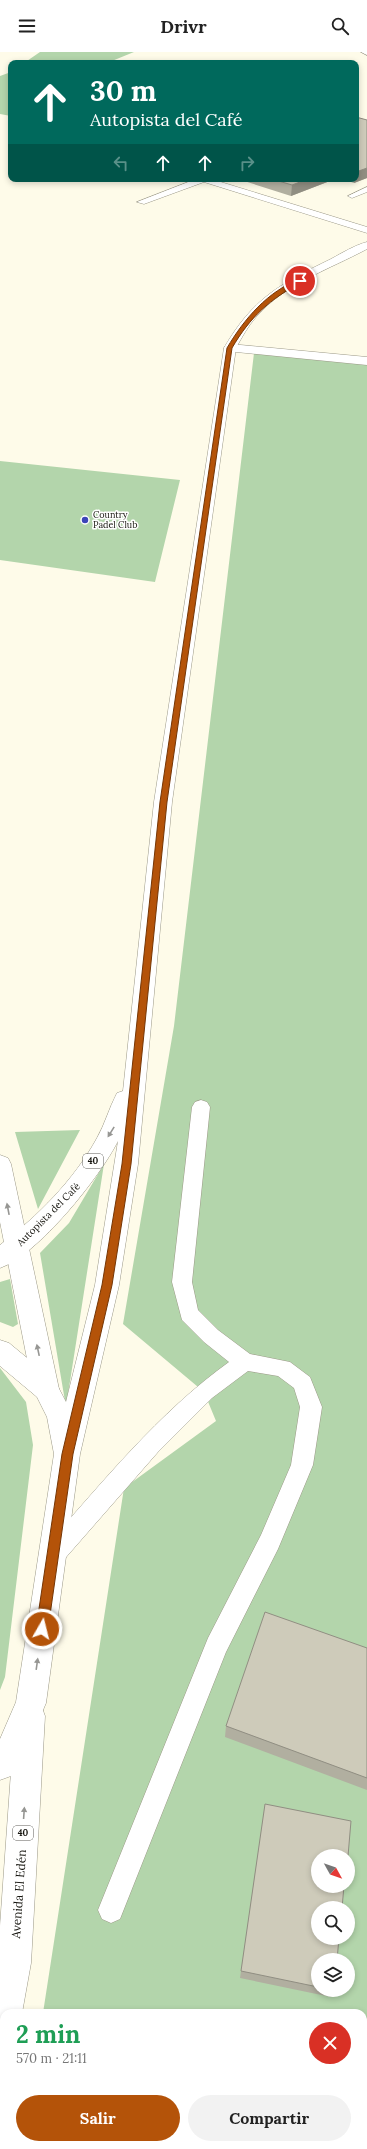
<!DOCTYPE html>
<html lang="es">
<meta charset="utf-8">
<style>
body{margin:0;font-family:Lora,serif;background:#f2f2f2;color:#222;height:100vh;display:flex;flex-direction:column;font-size:15px;white-space:nowrap}
*{box-sizing:border-box;margin:0}
p{font-size:13px;color:#767676}
.icon{flex:none;width:22px;height:22px;fill:none;stroke:currentColor;stroke-width:2;stroke-linecap:round;stroke-linejoin:round}
.map{position:relative;flex:1;overflow:hidden}
.side{position:absolute;left:0px;top:1957px;width:367px;height:140px;display:flex;flex-direction:column;background:#fff;border-radius:12px 12px 0 0;box-shadow:0 2px 6px #0003}
.side>*{flex:none}
.guide{position:absolute;left:8px;top:8px;width:351px;height:122px;border-radius:8px;box-shadow:0 2px 6px #0003;background:#00695c;color:#fff;overflow:hidden}
.needle{width:26px;rotate:130deg}
.fabs{position:absolute;left:311px;top:1797px;display:grid;gap:8px}
.fabs a{display:grid;place-items:center;width:44px;height:44px;border-radius:50%;background:#fff;box-shadow:0 2px 6px #0003;font-size:20px}
.pin{position:absolute;display:grid;place-items:center;width:34px;height:34px;color:#fff;margin:-17px;border:2px solid #fff;border-radius:50%;box-shadow:0 1px 4px #0007}
.me{position:absolute;width:44px;margin:-22px;rotate:8deg;stroke-linejoin:round;filter:drop-shadow(0 0 3px #0008)}
.turn{display:flex;align-items:center;gap:14px;height:84px;padding:0 16px;font-size:18px}
.turn .icon{width:52px;height:52px;stroke-width:2.5}
.turn b{display:block;font-size:28px;line-height:34px}
.lanes{display:flex;align-items:center;height:38px;padding:0 16px;background:#0003;justify-content:center;gap:20px;direction:ltr}
.lanes .off{opacity:.35}
.round{display:grid;place-items:center;flex:none;width:42px;height:42px;border-radius:21px;background:#f2f2f2}
.head{display:flex;align-items:center;justify-content:space-between;height:68px;padding:0 16px}
h1{font-size:24px;font-weight:700;line-height:30px;color:#1e9e55}
.cta{display:flex;gap:8px;margin-top:auto;padding:8px 16px}
.cta a{flex:1;height:46px;border-radius:24px;background:#b45309;color:#fff;font-size:16px;font-weight:700;line-height:46px;text-align:center}
.cta a+a{background:#f2f2f2;color:#222}
header{display:flex;justify-content:space-between;align-items:center;height:52px;padding:0 16px;background:#fff;font-size:18px;font-weight:700}
.map>svg:first-child{display:block}
.green{fill:#b3d5ab;fill-rule:evenodd}
.lines{fill:none;stroke-linecap:round;stroke-linejoin:round}
.service-casing{stroke:#9b9887;stroke-width:1}
.minor-casing{stroke:#9b9887;stroke-width:1}
.primary-casing{stroke:#9b9887;stroke-width:1}
.trunk-casing{stroke:#9b9887;stroke-width:1}
.service{fill:#fff;fill-rule:evenodd}
.minor{fill:#fff;fill-rule:evenodd}
.primary{fill:#fff;fill-rule:evenodd}
.trunk{fill:#fff;fill-rule:evenodd}
.wall{fill:#b1afa0}
.shaded-wall{fill:#908e82}
.building{fill:#cecbba;stroke:#908e82}
.oneway{fill:#969693}
.route{fill:#b45309;stroke:#753606}
.poi-dot{fill:#3c44b8;stroke:#fff;stroke-width:1.5}
.labels{text-anchor:middle;stroke-width:3;stroke-linejoin:round;paint-order:stroke}
.far-poi-label{font-size:9px;fill:#16150f;stroke:#fff;text-anchor:start}
.shield{fill:#fff;stroke:#5c5b57;stroke-width:1}
.shield-label{font-size:9px;font-weight:bold;fill:#16150f}
.street-label{font-size:10px;fill:#16150f;stroke:#fff}
.near-street-label{font-size:12px;fill:#16150f;stroke:#fff}
</style>
<header><svg class="icon" aria-label="menu" viewBox="0 0 24 24"><path d="M4 6h16M4 12h16M4 18h16"/></svg>Drivr<svg class="icon" aria-label="search" viewBox="0 0 24 24"><circle cx="10" cy="10" r="6"/><path d="M15 15l6 6"/></svg></header>
<div class="map">
<svg width="367" height="2097" viewBox="0 0 367 2097">
<rect width="100%" height="100%" fill="#fefbe9"/>
<!-- green -->
<path class="green" d="M40,0H134L107,11H24Z
M11,20V64L0,62V24Z
M254,301L367,312V2097H22V2093H363V1961H43L124,1436L216,1369L204,1340L123,1272L174,974ZM318,1804H348V1834H318ZM318,1856H348V1886H318ZM318,1908H348V1938H318Z
M0,409L180,428L155,530L0,508Z
M80,1078L38,1157L15,1080Z
M104,1112L66,1355L40,1201L69,1171Z
M10,1227L18,1272L13,1275L0,1270V1230Z
M0,1316L26,1350L33,1393L5,1625L0,1638Z"/>
<g class="lines">
<!-- service casing -->
<g class="service-casing">
<path id="service" d="M361,0H367V3Z
M196,127H211L367,175V181L204,130L144,152L137,150Z
M367,135V140L352,146L348,144Z
M201,1048L207,1050L210,1055L192,1230L198,1258L218,1278L250,1302L290,1310L310,1325L322,1355L313,1413L278,1497L226,1600L120,1867L111,1871L102,1867L98,1858L208,1586L261,1483L291,1413L300,1355L294,1336L278,1324L248,1319L212,1346L158,1400L61,1511L53,1514L45,1511L42,1503L45,1495C103,1430 158,1361 229,1310L204,1290L182,1268L172,1230L192,1055L195,1050Z"/>
</g>
<!-- minor casing -->
<g class="minor-casing">
<path id="minor" d="M230,292L367,305V313L226,299L224,296L226,293Z"/>
</g>
<!-- primary casing -->
<g class="primary-casing">
<path id="primary" d="M0,1103L8,1106L11,1112L59,1337L55,1345L46,1348L37,1345L33,1337L0,1170Z
M30,1649L41,1653L45,1664L31,1911L22,1961H4V2002L0,2004V1874L15,1664L19,1653Z"/>
</g>
<!-- trunk casing -->
<g class="trunk-casing">
<path id="trunk" d="M367,190V197C330,217 284,232 256,265C248,274 242,285 236,296L172,750L138,1112L119,1233L80,1402L46,1651L19,1715L11,1724L0,1728V1687L16,1650L54,1402L47,1365L37,1345L0,1314V1288L9,1291L55,1329L66,1350L95,1233L118,1089C100,1125 38,1203 0,1216V1193C38,1164 74,1128 97,1086C105,1072 109,1056 117,1041L123,1039L154,750L224,296C253,246 280,232 331,207C342,201 355,193 367,190Z"/>
</g>
<!-- service -->
<use href="#service" class="service"/>
<!-- minor -->
<use href="#minor" class="minor"/>
<!-- primary -->
<use href="#primary" class="primary"/>
<!-- trunk -->
<use href="#trunk" class="trunk"/>
</g>
<!-- wall -->
<path class="wall" d="M356,65L367,68V126L354,131L342,127H356Z
M238,127H335L291,144Z
M367,1596V1738L225,1685L226,1674Z
M265,1752L318,1908V1938H334L331,1945L240,1926Z"/>
<!-- shaded-wall -->
<path class="shaded-wall" d="M367,116V126L354,131L355,127H356V120Z
M308,127H335L291,144L292,133Z"/>
<!-- building -->
<path class="building" d="M356,65L367,68V116L356,120Z
M272,127H308L292,133Z
M265,1560L367,1596V1726L226,1674Z
M265,1752L351,1769L348,1804H318V1834H344L342,1856H318V1886H339L337,1908H318V1935L241,1919Z"/>
<!-- one-way arrows -->
<defs><path id="oneway-solid" d="M-6-.8H1V-3.2L6.5 0L1 3.2V.8H-6Z"/></defs>
<g class="oneway">
<use href="#oneway-solid" transform="translate(111 1080) rotate(122)"/>
<use href="#oneway-solid" transform="translate(8 1157) rotate(-101)"/>
<use href="#oneway-solid" transform="translate(38 1298) rotate(-102)"/>
<use href="#oneway-solid" transform="translate(37 1612) rotate(-82)"/>
<use href="#oneway-solid" transform="translate(24 1761) rotate(-86)"/>
</g>
<!-- route -->
<path class="route" d="M300,227L302,230C270,247 250,265 232,296L167,750L131,1112L112,1233L73,1402L48,1577L46,1581L42,1583L38,1581L36,1577L62,1402L102,1233L122,1112L160,750L227,296C244,267 268,239 300,227Z"/>
<!-- markers -->
<circle class="poi-dot" cx="85" cy="468" r="4"/>
<g class="labels">
<!-- far-poi labels -->
<g class="far-poi-label">
<text x="93" y="466">Country<tspan x="93" dy="10">Padel Club</tspan></text>
</g>
<!-- shield labels -->
<g class="shield">
<rect x="83" y="1102" width="20" height="14" rx="3"/>
<rect x="13" y="1774" width="20" height="14" rx="3"/>
</g>
<g class="shield-label">
<text x="93" y="1112">40</text>
<text x="23" y="1784">40</text>
</g>
<!-- street labels -->
<g class="street-label">
<text transform="translate(48 1162) rotate(-45)" y="4">Autopista del Café</text>
</g>
<!-- near-street labels -->
<g class="near-street-label">
<text transform="translate(19 1842) rotate(-86)" y="4">Avenida El Edén</text>
</g>
</g>
</svg>
<div class="fabs">
<a><svg class="needle" viewBox="-14 -14 28 28"><path d="M0-13l5 13h-10z" fill="#e53935"/><path d="M0 13l5-13h-10z" fill="#767676"/></svg></a>
<a><svg class="icon" aria-label="search" viewBox="0 0 24 24"><circle cx="10" cy="10" r="6"/><path d="M15 15l6 6"/></svg></a>
<a><svg class="icon" aria-label="layers" viewBox="0 0 24 24"><path d="M12 4l9 5-9 5-9-5zM3 14l9 5 9-5"/></svg></a>
</div>
<div class="pin" style="left:300px;top:229px;background:#d93025"><svg class="icon" aria-label="arrive" viewBox="0 0 24 24"><path d="M6 21V4h12l-3 4 3 4H6"/></svg></div>
<svg class="me" style="left:42px;top:1577px" viewBox="-20 -20 40 40"><circle r="17" fill="#b45309" stroke="#fff" stroke-width="3"/><path d="M0-11L8 9 0 5-8 9z" fill="#fff"/></svg>
<div class="guide">
<div class="turn"><svg class="icon" aria-label="ahead" viewBox="0 0 24 24"><path d="M12 20V5M6 11l6-6 6 6"/></svg><div><b>30 m</b>Autopista del Café</div></div>
<div class="lanes"><svg class="icon off" aria-label="left" viewBox="0 0 24 24"><path d="M17 20v-9H6M10 6l-5 5 5 5"/></svg><svg class="icon" aria-label="ahead" viewBox="0 0 24 24"><path d="M12 20V5M6 11l6-6 6 6"/></svg><svg class="icon" aria-label="ahead" viewBox="0 0 24 24"><path d="M12 20V5M6 11l6-6 6 6"/></svg><svg class="icon off" aria-label="right" viewBox="0 0 24 24"><path d="M7 20v-9h11M14 6l5 5-5 5"/></svg></div>
</div>
<section class="side">
<div class="head"><div><h1>2 min</h1><p>570 m · 21:11</p></div><a class="round" style="background:#d93025;color:#fff"><svg class="icon" aria-label="close" viewBox="0 0 24 24"><path d="M6 6l12 12M18 6L6 18"/></svg></a></div>
<div class="cta"><a>Salir</a><a>Compartir</a></div>
</section>
</div>
